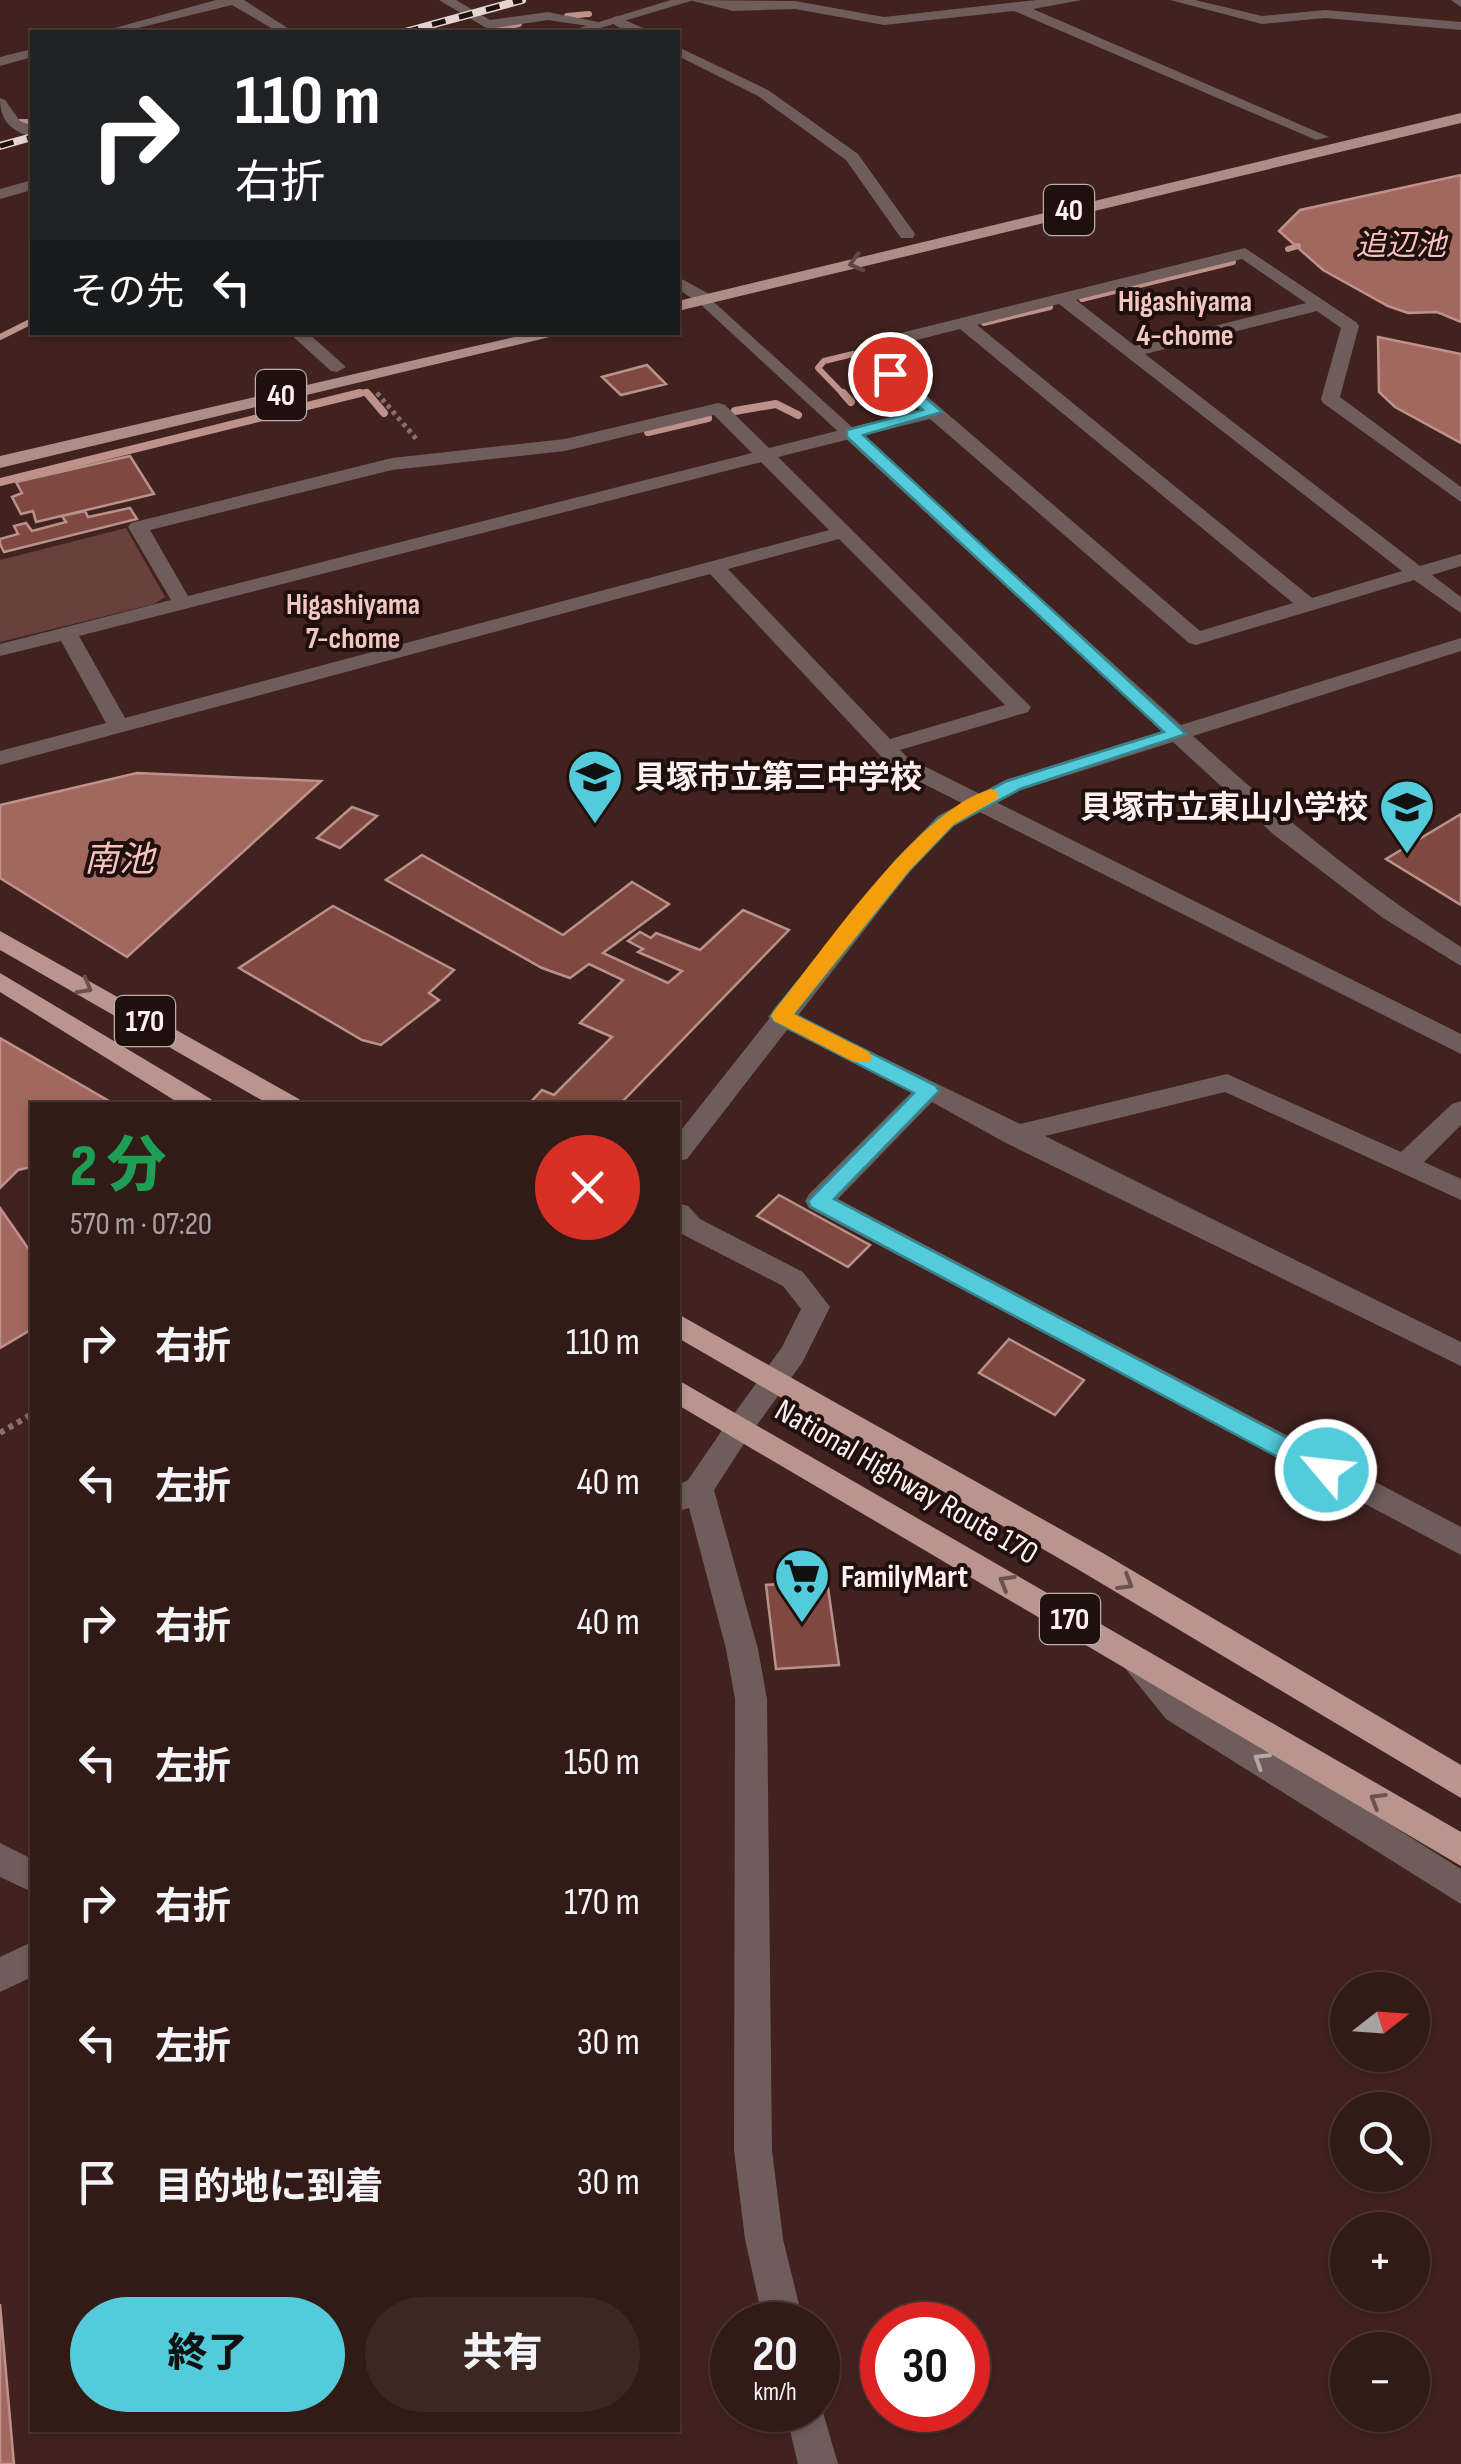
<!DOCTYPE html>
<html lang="ja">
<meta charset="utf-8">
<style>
body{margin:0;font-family:"Sofia Sans Condensed","Noto Sans JP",sans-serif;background:#3d2723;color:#f1f3f6;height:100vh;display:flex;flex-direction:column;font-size:38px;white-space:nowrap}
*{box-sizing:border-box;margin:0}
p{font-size:32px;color:#a8a1a1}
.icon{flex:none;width:55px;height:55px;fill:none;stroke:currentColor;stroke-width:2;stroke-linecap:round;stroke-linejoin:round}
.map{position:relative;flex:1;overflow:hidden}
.details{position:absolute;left:30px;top:1102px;width:650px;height:1330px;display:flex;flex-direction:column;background:#321a16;border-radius:0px;box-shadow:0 2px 8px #0004,0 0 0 2px #4d3835}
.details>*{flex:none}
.banner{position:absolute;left:30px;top:30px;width:650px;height:305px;border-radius:0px;box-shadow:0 2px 8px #0004,0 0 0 2px #4d3835;background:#202124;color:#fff;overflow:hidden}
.needle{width:65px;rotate:73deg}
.fabs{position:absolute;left:1330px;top:1972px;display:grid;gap:20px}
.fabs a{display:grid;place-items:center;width:100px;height:100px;border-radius:50%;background:#321a16;box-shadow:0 2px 8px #0004,0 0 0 2px #4d3835;font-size:50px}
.speed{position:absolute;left:710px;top:2302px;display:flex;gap:20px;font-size:50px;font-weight:700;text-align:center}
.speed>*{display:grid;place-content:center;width:130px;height:130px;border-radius:50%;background:#321a16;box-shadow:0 2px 8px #0004,0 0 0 2px #4d3835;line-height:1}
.speed small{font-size:25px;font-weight:400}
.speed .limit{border:15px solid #d22;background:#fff;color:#111}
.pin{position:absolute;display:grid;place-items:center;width:85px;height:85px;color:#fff;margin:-42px;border:5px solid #fff;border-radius:50%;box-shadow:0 2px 10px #0007}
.me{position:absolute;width:110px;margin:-55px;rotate:298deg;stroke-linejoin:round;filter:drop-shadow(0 0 8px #0008)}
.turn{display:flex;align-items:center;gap:35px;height:210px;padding:0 40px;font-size:45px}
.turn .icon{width:130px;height:130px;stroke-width:2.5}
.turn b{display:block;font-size:70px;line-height:85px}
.then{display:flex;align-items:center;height:95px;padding:0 40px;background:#0003;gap:20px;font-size:38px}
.round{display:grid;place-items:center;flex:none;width:105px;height:105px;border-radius:52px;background:#3d2723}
.overview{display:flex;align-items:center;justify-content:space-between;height:170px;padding:0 40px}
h1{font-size:60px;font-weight:800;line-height:75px;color:#1e9e55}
.cta{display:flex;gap:20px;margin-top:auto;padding:20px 40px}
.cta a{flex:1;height:115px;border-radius:60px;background:#53cbdb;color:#111;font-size:40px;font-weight:800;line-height:115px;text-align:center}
.cta a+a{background:#3d2723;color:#f1f3f6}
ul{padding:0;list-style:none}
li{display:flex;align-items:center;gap:30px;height:140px;padding:0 40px}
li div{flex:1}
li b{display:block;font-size:38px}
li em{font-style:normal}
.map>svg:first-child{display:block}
.green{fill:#68413c}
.water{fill:#a26860;stroke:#be918b;stroke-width:2.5}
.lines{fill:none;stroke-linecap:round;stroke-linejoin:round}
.stream-far1{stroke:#be918b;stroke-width:6}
.stream{stroke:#be918b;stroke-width:8}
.building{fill:#7f4841;stroke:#b9918b;stroke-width:2.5}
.path-far2{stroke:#886f6b;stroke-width:4;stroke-dasharray:2.5 2.5;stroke-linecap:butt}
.path-far1{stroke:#886f6b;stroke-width:5;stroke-dasharray:4 4;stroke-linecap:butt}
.path{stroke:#886f6b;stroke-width:6;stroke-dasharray:5 5;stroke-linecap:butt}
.minor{fill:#6e5d5a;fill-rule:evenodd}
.tertiary{fill:#6e5d5a;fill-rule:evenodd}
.primary{fill:#ae8c87;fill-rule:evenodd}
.trunk{fill:#ba9590;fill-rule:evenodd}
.rail-casing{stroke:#e5d5d2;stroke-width:8}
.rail{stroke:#1f100e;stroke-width:5;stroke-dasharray:14;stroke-linecap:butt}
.oneway{stroke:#5f4844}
.oneway2{stroke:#6c524f}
.oneway3{stroke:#b6a7a4}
.route{fill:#53cbdb;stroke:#36848e;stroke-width:2.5}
.slow{fill:#f59e0b}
.labels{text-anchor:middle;stroke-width:8;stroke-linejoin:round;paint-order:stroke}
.shield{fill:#1f100e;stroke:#bbaeab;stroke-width:2.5}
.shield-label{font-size:30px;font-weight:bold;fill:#fef1ee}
.far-water-label{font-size:30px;font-style:italic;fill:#f9c3bb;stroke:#1f100e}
.far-neighbourhood-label{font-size:30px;font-weight:bold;fill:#f1c7c0;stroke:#1f100e}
.poi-label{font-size:32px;font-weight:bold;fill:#fef1ee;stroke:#1f100e;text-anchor:start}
.street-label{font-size:32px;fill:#fef1ee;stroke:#1f100e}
.water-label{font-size:35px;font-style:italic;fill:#f9c3bb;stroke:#1f100e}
</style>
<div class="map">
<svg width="1461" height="2464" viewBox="0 0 1461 2464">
<rect width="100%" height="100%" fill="#42221e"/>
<!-- green -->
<path class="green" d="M126,528L165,597L154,604L0,642V560Z"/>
<!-- water -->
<path class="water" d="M1461,175V322L1437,312L1408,313L1388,306L1323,270L1279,231L1300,210Z
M1378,337L1461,354V443L1395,407L1379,392Z
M137,773L321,781L127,957L0,878V805Z
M0,1038L116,1105H32V1167L18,1170L0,1188Z
M0,1208L32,1254V1329L0,1348Z
M0,2304L13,2453L14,2464H0Z"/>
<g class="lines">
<!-- stream-far1 -->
<path class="stream-far1" d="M567,16L589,14
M481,32L519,24
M18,122H32
M1288,249L1298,246
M1082,299L1233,262
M984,323L1050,307
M0,337L32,321
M350,396L366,392L369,396
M845,396L818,368L824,361L853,354"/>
<!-- stream -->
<path class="stream" d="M367,393L384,413
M843,393L851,402
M735,411L776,404L798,415
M648,432L708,418
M0,482L360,393"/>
</g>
<!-- building -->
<path class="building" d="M647,365L666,384L621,395L602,377Z
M130,456L154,494L36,522L33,511L21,514L12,497L22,493L16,482Z
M130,508L137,519L4,552L0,544V539L18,534L14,526L26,523L32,531L66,522L62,516L85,511L88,517Z
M352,807L377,816L340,848L317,838Z
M1461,814V905L1386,859Z
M422,855L563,935L632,882L669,904L603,953L668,983L682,971L638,952L643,949L628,941L640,932L651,938L656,933L700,950L743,910L789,930L619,1105H528L542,1090L554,1095L612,1037L580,1023L623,980L589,964L570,978L542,968L386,880Z
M333,906L454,970L429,993L439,1000L381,1045L362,1040L239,968Z
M779,1195L870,1245L848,1267L757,1216Z
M1009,1339L1084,1380L1055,1415L979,1373Z
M827,1581L839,1665L776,1669L766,1585Z"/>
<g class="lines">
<!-- path-far2 -->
<path class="path-far2" d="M377,393L380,396"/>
<!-- path-far1 -->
<path class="path-far1" d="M377,393L418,441"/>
<!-- path -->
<path class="path" d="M0,1433L32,1414"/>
<!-- minor -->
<path class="minor" d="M216,0H244L294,32H278L232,5L122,32H100Z
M439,0H456L490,20L548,12L608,24L601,28L548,20L488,29Z
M689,0L795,1L884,17L1037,0H1082L1033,9L1329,137L1316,140L1014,11L884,25L795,9L733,11Z
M1170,0H1195L1262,16L1325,10L1461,22V30L1325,18L1262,24Z
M1451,0H1461V7Z
M616,16L645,29L647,32C633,33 620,31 609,20Z
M678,47L768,90L858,154L915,234L913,238H901L846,160L758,96L678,56Z
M32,49V57L0,66V57Z
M0,98L5,100L20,121L32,126V137C11,131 0,121 0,98Z
M1245,248L1356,322L1359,326L1340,397L1461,487V502L1323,403L1321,399L1341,328L1317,311L1145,354L1420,566L1461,554V566L1432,575L1461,597V613L1414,580L1196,645L1189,643L930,419L778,457L1031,707L1028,712L900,750L908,758L1461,1034V1054L892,768L710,574L0,765V751L106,723L61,641L0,656V644L171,600L128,527L131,523L392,458L565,439L718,403L725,405L769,448L920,410L862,359L859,355L868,341ZM1242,259L1306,303L1135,346L1076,300ZM1059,304L1402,571L1312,598L977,325ZM960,329L1293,603L1200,631L878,354L881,349ZM714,415L752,453L188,596L150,530L392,470L565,451ZM761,462L829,530L125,718L79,636ZM839,539L1005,705L890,739L728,569Z
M678,277L711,295V303H699L678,289Z
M288,332H307L346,367L337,372L331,371Z
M781,1008L1020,1124L1227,1074L1401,1152L1452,1104L1461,1101V1125L1424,1162L1461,1179V1200L1225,1092L1045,1136L1461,1342V1366L1004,1142L932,1102L838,1199L1461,1527V1555L809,1208L805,1201L809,1194L912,1092L772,1022L768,1016Z
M739,1416L749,1420L754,1428L714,1490L758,1649L767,1699L772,2150L783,2239L804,2325H764L745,2239L734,2150L735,1699L726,1649L689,1508L678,1511V1485L688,1480L729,1420Z
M1136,1648L1147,1652L1190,1699L1461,1869V1904L1166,1719L1120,1662L1125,1652Z
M0,1843L32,1859V1892L0,1877Z
M32,1942V1977L0,1992V1957Z
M818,2395L838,2464H798L785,2410H818Z"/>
<!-- tertiary -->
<path class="tertiary" d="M671,0H694L587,32H566Z
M32,180V190L0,199V189Z
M705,294L1181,725L1461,638V651L1193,736C1278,813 1364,885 1461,947V966L1383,918L1273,834L1173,742L1021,790L954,826L910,871L687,1159L678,1161V1134L894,861L938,816L1005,780L1162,731L699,303V295Z
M678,1203L688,1206L700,1219L803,1272L830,1307L802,1363L749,1436L739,1440L729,1436L724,1428L782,1347L801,1309L783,1286L680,1233Z"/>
<!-- primary -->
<path class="primary" d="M1461,113V123L678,311V301Z
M536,332H571L0,468V456Z"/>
<!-- trunk -->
<path class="trunk" d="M0,931L299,1099L303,1105H270L0,950Z
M0,973L211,1099L215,1105H182L0,992Z
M678,1314L1101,1552L1461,1765V1798L1079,1570L678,1338Z
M678,1380L1461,1832V1866L678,1405Z"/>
<!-- rail casing -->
<g class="rail-casing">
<path id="rail" d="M405,32L522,0
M0,146L32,137"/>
</g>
<!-- rail -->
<use href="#rail" class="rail"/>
</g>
<!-- one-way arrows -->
<defs><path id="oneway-chevron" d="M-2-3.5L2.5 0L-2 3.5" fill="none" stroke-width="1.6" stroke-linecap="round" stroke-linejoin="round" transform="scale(2.5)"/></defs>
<use class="oneway" href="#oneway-chevron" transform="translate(856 263) rotate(165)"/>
<g class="oneway2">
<use href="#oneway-chevron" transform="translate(85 987) rotate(29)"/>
<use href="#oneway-chevron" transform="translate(1006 1582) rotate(-150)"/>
<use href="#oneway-chevron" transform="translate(1126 1583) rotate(31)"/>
<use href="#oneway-chevron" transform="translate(1377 1800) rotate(-149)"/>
</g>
<use class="oneway3" href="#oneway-chevron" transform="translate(1261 1760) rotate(-148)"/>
<!-- route -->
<path class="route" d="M885,371H895L942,412L863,435L1186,734L1020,789L953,825L909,871L794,1014L936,1086L939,1091L834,1199L1335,1463L1338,1470L1335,1478H1317L811,1207L808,1201L914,1093L774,1021L771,1016L774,1011L895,862L940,817L1007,781L1164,732L847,437V430L923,410L885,377Z"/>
<!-- slow -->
<path class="slow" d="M991,789L997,791V799L953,825L909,871L794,1014L869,1052L872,1057L869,1062H854L774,1021L771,1016L774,1011C824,950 916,811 991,789Z"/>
<!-- icons -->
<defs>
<g id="school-pin" transform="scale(2.875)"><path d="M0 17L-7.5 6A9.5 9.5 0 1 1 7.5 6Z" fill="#53cbdb" stroke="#1f100e"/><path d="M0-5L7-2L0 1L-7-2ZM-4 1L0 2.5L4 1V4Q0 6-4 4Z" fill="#111"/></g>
<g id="supermarket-pin" transform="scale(2.875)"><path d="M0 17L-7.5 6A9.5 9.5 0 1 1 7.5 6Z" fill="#53cbdb" stroke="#1f100e"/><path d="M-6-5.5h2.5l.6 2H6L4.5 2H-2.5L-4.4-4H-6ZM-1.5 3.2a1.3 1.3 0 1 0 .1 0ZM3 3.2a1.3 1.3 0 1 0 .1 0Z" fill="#111"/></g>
</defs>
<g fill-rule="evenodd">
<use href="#school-pin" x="595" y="777"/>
<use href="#school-pin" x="1407" y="807"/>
<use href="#supermarket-pin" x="802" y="1576"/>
</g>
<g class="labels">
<!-- shield labels -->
<g class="shield">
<rect x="1044" y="185" width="50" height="50" rx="8"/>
<rect x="256" y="370" width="50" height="50" rx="8"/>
<rect x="115" y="996" width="60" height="50" rx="8"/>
<rect x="1040" y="1594" width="60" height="50" rx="8"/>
</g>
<g class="shield-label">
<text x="1069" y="220">40</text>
<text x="281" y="405">40</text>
<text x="145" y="1031">170</text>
<text x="1070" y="1629">170</text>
</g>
<!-- far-water labels -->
<g class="far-water-label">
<text x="1401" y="255">追辺池</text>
</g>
<!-- far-neighbourhood labels -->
<g class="far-neighbourhood-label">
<text x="1185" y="311">Higashiyama<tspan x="1185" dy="34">4-chome</tspan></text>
<text x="353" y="614">Higashiyama<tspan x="353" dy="34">7-chome</tspan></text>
</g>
<!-- poi labels -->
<g class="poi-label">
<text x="634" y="788">貝塚市立第三中学校</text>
<text x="1368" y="818" text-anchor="end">貝塚市立東山小学校</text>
<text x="841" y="1587">FamilyMart</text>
</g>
<!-- street labels -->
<g class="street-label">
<text transform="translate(907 1481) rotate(30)" y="11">National Highway Route 170</text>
</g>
<!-- water labels -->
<g class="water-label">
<text x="119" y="871">南池</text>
</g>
</g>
</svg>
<div class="fabs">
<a><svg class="needle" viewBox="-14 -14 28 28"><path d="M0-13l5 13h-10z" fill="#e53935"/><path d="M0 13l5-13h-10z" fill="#a8a1a1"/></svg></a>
<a><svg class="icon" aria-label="search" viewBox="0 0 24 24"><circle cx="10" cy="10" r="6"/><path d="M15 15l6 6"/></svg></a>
<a>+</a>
<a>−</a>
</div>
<div class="speed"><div>20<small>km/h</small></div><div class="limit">30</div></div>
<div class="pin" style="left:890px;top:374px;background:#d93025"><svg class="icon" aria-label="arrive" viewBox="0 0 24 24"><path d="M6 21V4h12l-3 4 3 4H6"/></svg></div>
<svg class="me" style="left:1326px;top:1470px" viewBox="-20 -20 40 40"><circle r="17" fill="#53cbdb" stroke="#fff" stroke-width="3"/><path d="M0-11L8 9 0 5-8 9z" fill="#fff"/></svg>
<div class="banner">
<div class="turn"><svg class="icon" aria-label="right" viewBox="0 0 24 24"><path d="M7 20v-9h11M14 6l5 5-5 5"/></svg><div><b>110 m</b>右折</div></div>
<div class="then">その先<svg class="icon" aria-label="left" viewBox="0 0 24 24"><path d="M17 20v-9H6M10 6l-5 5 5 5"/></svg></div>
</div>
<section class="details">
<div class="overview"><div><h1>2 分</h1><p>570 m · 07:20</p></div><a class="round" style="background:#d93025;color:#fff"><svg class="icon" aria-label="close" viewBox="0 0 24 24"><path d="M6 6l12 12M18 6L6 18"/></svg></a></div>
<ul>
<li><svg class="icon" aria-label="right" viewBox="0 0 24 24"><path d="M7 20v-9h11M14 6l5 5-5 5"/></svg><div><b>右折</b></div><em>110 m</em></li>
<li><svg class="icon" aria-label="left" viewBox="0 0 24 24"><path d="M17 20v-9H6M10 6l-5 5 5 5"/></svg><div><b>左折</b></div><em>40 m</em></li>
<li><svg class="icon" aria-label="right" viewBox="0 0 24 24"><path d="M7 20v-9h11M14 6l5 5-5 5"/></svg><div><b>右折</b></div><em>40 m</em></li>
<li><svg class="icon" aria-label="left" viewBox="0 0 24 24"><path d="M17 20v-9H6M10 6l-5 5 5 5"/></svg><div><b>左折</b></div><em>150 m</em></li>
<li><svg class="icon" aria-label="right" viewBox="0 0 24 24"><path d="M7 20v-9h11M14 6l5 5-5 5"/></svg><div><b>右折</b></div><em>170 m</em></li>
<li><svg class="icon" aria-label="left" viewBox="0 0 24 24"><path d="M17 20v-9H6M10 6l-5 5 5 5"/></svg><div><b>左折</b></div><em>30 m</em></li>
<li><svg class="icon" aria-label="arrive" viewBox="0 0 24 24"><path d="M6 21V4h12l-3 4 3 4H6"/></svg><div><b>目的地に到着</b></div><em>30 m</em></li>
</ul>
<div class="cta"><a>終了</a><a>共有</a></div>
</section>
</div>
